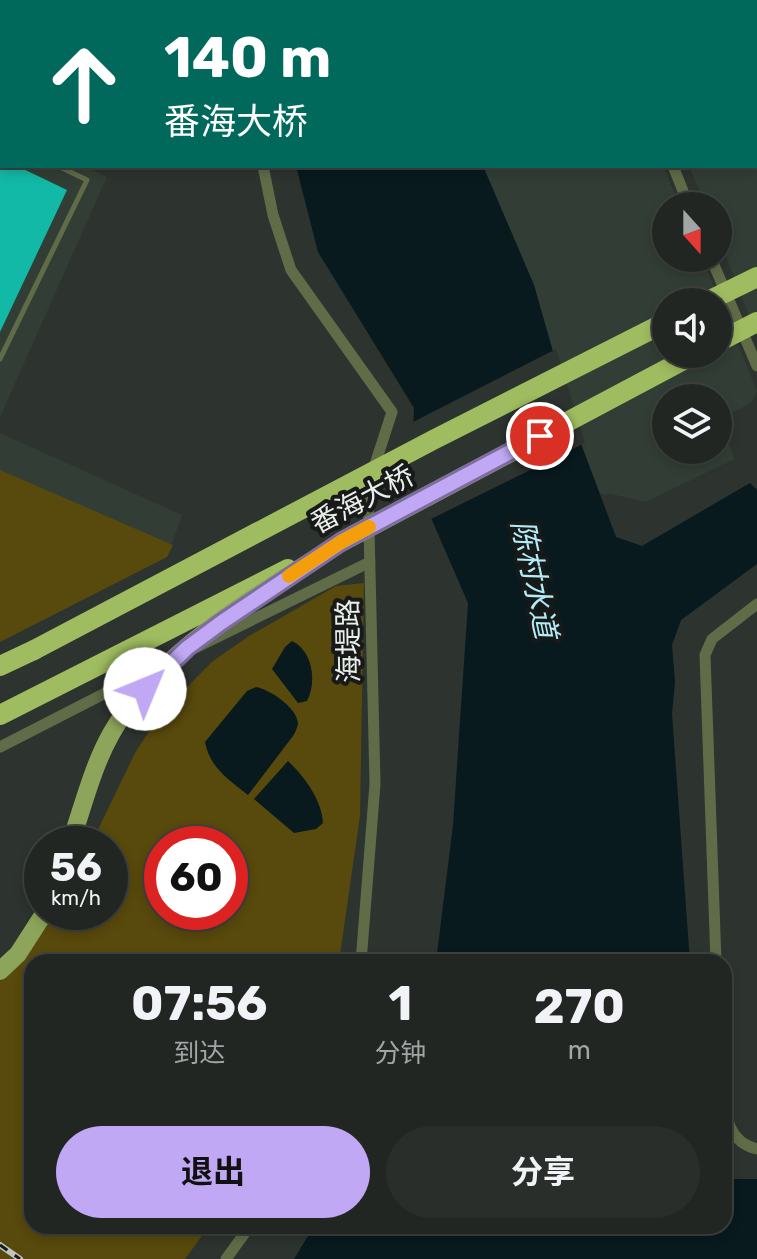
<!DOCTYPE html>
<html lang="zh">
<meta charset="utf-8">
<style>
body{margin:0;font-family:Rubik,"Noto Sans SC",sans-serif;background:#2a2e2a;color:#f1f3f6;height:100vh;display:flex;flex-direction:column;font-size:30px;white-space:nowrap}
*{box-sizing:border-box;margin:0}
p{font-size:26px;color:#a2a5a5}
.icon{flex:none;width:44px;height:44px;fill:none;stroke:currentColor;stroke-width:2;stroke-linecap:round;stroke-linejoin:round}
.map{position:relative;flex:1;overflow:hidden}
.panel{position:absolute;left:24px;top:954px;width:708px;height:280px;display:flex;flex-direction:column;background:#222622;border-radius:24px;box-shadow:0 4px 12px #0003,0 0 0 2px #3f4340}
.panel>*{flex:none}
.hud{position:absolute;left:0px;top:0px;width:758px;height:168px;box-shadow:0 4px 12px #0003,0 0 0 2px #3f4340;background:#00695c;color:#fff;overflow:hidden}
.needle{width:52px;rotate:159deg}
.buttons{position:absolute;left:652px;top:192px;display:grid;gap:16px}
.buttons a{display:grid;place-items:center;width:80px;height:80px;border-radius:50%;background:#222622;box-shadow:0 4px 12px #0003,0 0 0 2px #3f4340;font-size:40px}
.speed{position:absolute;left:24px;top:826px;display:flex;gap:16px;font-size:40px;font-weight:700;text-align:center}
.speed>*{display:grid;place-content:center;width:104px;height:104px;border-radius:50%;background:#222622;box-shadow:0 4px 12px #0003,0 0 0 2px #3f4340;line-height:1}
.speed small{font-size:20px;font-weight:400}
.speed .limit{border:12px solid #d22;background:#fff;color:#111}
.pin{position:absolute;display:grid;place-items:center;width:68px;height:68px;color:#fff;margin:-34px;border:4px solid #fff;border-radius:50%;box-shadow:0 2px 8px #0007}
.me{position:absolute;width:88px;margin:-44px;rotate:45deg;stroke-linejoin:round;filter:drop-shadow(0 0 6px #0008)}
.turn{display:flex;align-items:center;gap:28px;height:168px;padding:0 32px;font-size:36px}
.turn .icon{width:104px;height:104px;stroke-width:2.5}
.turn b{display:block;font-size:56px;line-height:68px}
.eta{display:flex;justify-content:space-evenly;align-items:center;height:136px;text-align:center}
.eta b{font-size:48px;font-weight:700;line-height:56px}
.button{display:flex;gap:16px;margin-top:auto;padding:16px 32px}
.button a{flex:1;height:92px;border-radius:48px;background:#c0a8f4;color:#111;font-size:32px;font-weight:700;line-height:92px;text-align:center}
.button a+a{background:#2a2e2a;color:#f1f3f6}
.map>svg:first-child{display:block}
.built{fill:#323e35;fill-rule:evenodd}
.green{fill:#58490c;fill-rule:evenodd}
.water{fill:#081a1e}
.pier{fill:#2d332e}
.building{fill:#12b9a6}
.lines{fill:none;stroke-linecap:round;stroke-linejoin:round}
.lane{stroke:#606c48;stroke-width:5}
.street{stroke:#606c48;stroke-width:11}
.primary{stroke:#8da55a;stroke-width:18}
.highway{stroke:#9fbc60;stroke-width:20}
.rail-casing{stroke:#c0c4c1;stroke-width:6}
.rail{stroke:#171a18;stroke-width:3;stroke-dasharray:9;stroke-linecap:butt}
.primary-bridge{stroke:#8da55a;stroke-width:18}
.highway-bridge{stroke:#9fbc60;stroke-width:20}
.route-casing{stroke:#7d6d9f;stroke-width:20}
.route{stroke:#c0a8f4;stroke-width:14}
.slow{stroke:#f59e0b;stroke-width:14}
.labels{text-anchor:middle;stroke-width:8;stroke-linejoin:round;paint-order:stroke}
.street-label{font-size:28px;fill:#eaeeeb;stroke:#171a18}
.water-label{font-size:30px;font-style:italic;fill:#b1ecf8;stroke:#171a18}
</style>
<div class="map">
<svg width="757" height="1259" viewBox="0 0 757 1259">
<rect width="100%" height="100%" fill="#2d332e"/>
<!-- built -->
<path class="built" d="M0,0H101L102,2H2V166H84L107,177L0,417Z
M619,0H757V337L718,235V206H706L689,166H756V2Z
M483,166H663L680,206H666V258H702L757,391L751,403L722,418L734,459L646,502L611,494H600L574,425L534,285ZM666,302H718V354H666ZM666,398H718V450H666Z
M0,433L182,515L167,557L0,642Z"/>
<!-- green -->
<path class="green" d="M0,470L173,545L167,557L0,642Z
M364,583L360,816L339,962H32V1226H209L185,1259H0V981L27,956L56,912H110V844H91L135,753L160,714L213,661L249,636L336,586ZM162,844H230V912H162Z"/>
<!-- water -->
<path class="water" d="M296,166H483L534,285L574,425L616,537L642,546L750,483L757,490V564L681,620L672,645L675,682L672,714L690,962H436L453,825L468,603L411,472L414,408L318,252Z
M292,641C313,651 317,682 307,701L298,703L272,669L285,647Z
M256,687C269,689 298,708 298,724C297,728 295,733 293,736L248,795C228,779 210,768 205,742L247,691Z
M288,761C304,776 322,800 323,823L316,829L294,833L254,799Z
M724,1179H757V1259H294L314,1226H724Z"/>
<!-- pier -->
<path class="pier" d="M556,349L585,443L427,521L407,473L409,424Z"/>
<!-- building -->
<path class="building" d="M0,166H17L67,190L0,332Z"/>
<g class="lines">
<!-- lane -->
<path class="lane" d="M65,0L66,2
M6,2L7,0
M0,15L2,11
M0,93L2,94
M0,138L2,139
M0,359L87,180L58,166"/>
<!-- street -->
<path class="street" d="M231,0V2
M599,0L600,2
M263,166L273,215L291,270L392,412L368,486L375,784L361,962
M673,166L689,206
M711,258L757,366
M197,647L370,562
M0,747L160,665
M716,962L705,655L712,639L757,604
M724,1092C726,1117 728,1142 757,1149
M226,1259L250,1226"/>
<!-- primary -->
<path class="primary" d="M756,21L757,20
M756,155L757,157
M0,971L18,954L45,912"/>
<!-- highway -->
<path class="highway" d="M0,666L34,650
M0,715L288,569"/>
<!-- rail casing -->
<g class="rail-casing">
<path id="rail" d="M0,1245L20,1259"/>
</g>
<!-- rail -->
<use href="#rail" class="rail"/>
<!-- primary-bridge -->
<path class="primary-bridge" d="M70,844C83,807 92,768 111,734C160,647 261,595 341,542"/>
<!-- highway-bridge -->
<path class="highway-bridge" d="M706,302L757,277
M718,342L757,322
M341,542L695,354
M34,650L433,440L666,322"/>
</g>
<g class="lines">
<!-- route casing -->
<g class="route-casing">
<path id="route" d="M145,689L187,648L222,622L341,542L540,436"/>
</g>
<!-- route -->
<use href="#route" class="route"/>
<!-- slow -->
<path class="slow" d="M289,576L341,542L369,527"/>
</g>
<g class="labels">
<!-- street labels -->
<g class="street-label">
<text transform="translate(362 499) rotate(-28)" y="10">番海大桥</text>
<text transform="translate(348 641) rotate(-91)" y="10">海堤路</text>
</g>
<!-- water labels -->
<g class="water-label">
<text transform="translate(534 579) rotate(78)" y="10">陈村水道</text>
</g>
</g>
</svg>
<div class="buttons">
<a><svg class="needle" viewBox="-14 -14 28 28"><path d="M0-13l5 13h-10z" fill="#e53935"/><path d="M0 13l5-13h-10z" fill="#a2a5a5"/></svg></a>
<a><svg class="icon" aria-label="sound" viewBox="0 0 24 24"><path d="M4 9h4l5-4v14l-5-4H4zM17 9q2 3 0 6"/></svg></a>
<a><svg class="icon" aria-label="layers" viewBox="0 0 24 24"><path d="M12 4l9 5-9 5-9-5zM3 14l9 5 9-5"/></svg></a>
</div>
<div class="speed"><div>56<small>km/h</small></div><div class="limit">60</div></div>
<div class="pin" style="left:540px;top:436px;background:#d93025"><svg class="icon" aria-label="arrive" viewBox="0 0 24 24"><path d="M6 21V4h12l-3 4 3 4H6"/></svg></div>
<svg class="me" style="left:145px;top:689px" viewBox="-20 -20 40 40"><circle r="19" fill="#fff"/><path d="M0-13L10 11 0 6-10 11z" fill="#c0a8f4"/></svg>
<div class="hud">
<div class="turn"><svg class="icon" aria-label="ahead" viewBox="0 0 24 24"><path d="M12 20V5M6 11l6-6 6 6"/></svg><div><b>140 m</b>番海大桥</div></div>
</div>
<section class="panel">
<div class="eta">
<div><b>07:56</b><p>到达</p></div>
<div><b>1</b><p>分钟</p></div>
<div><b>270</b><p>m</p></div>
</div>
<div class="button"><a>退出</a><a>分享</a></div>
</section>
</div>
